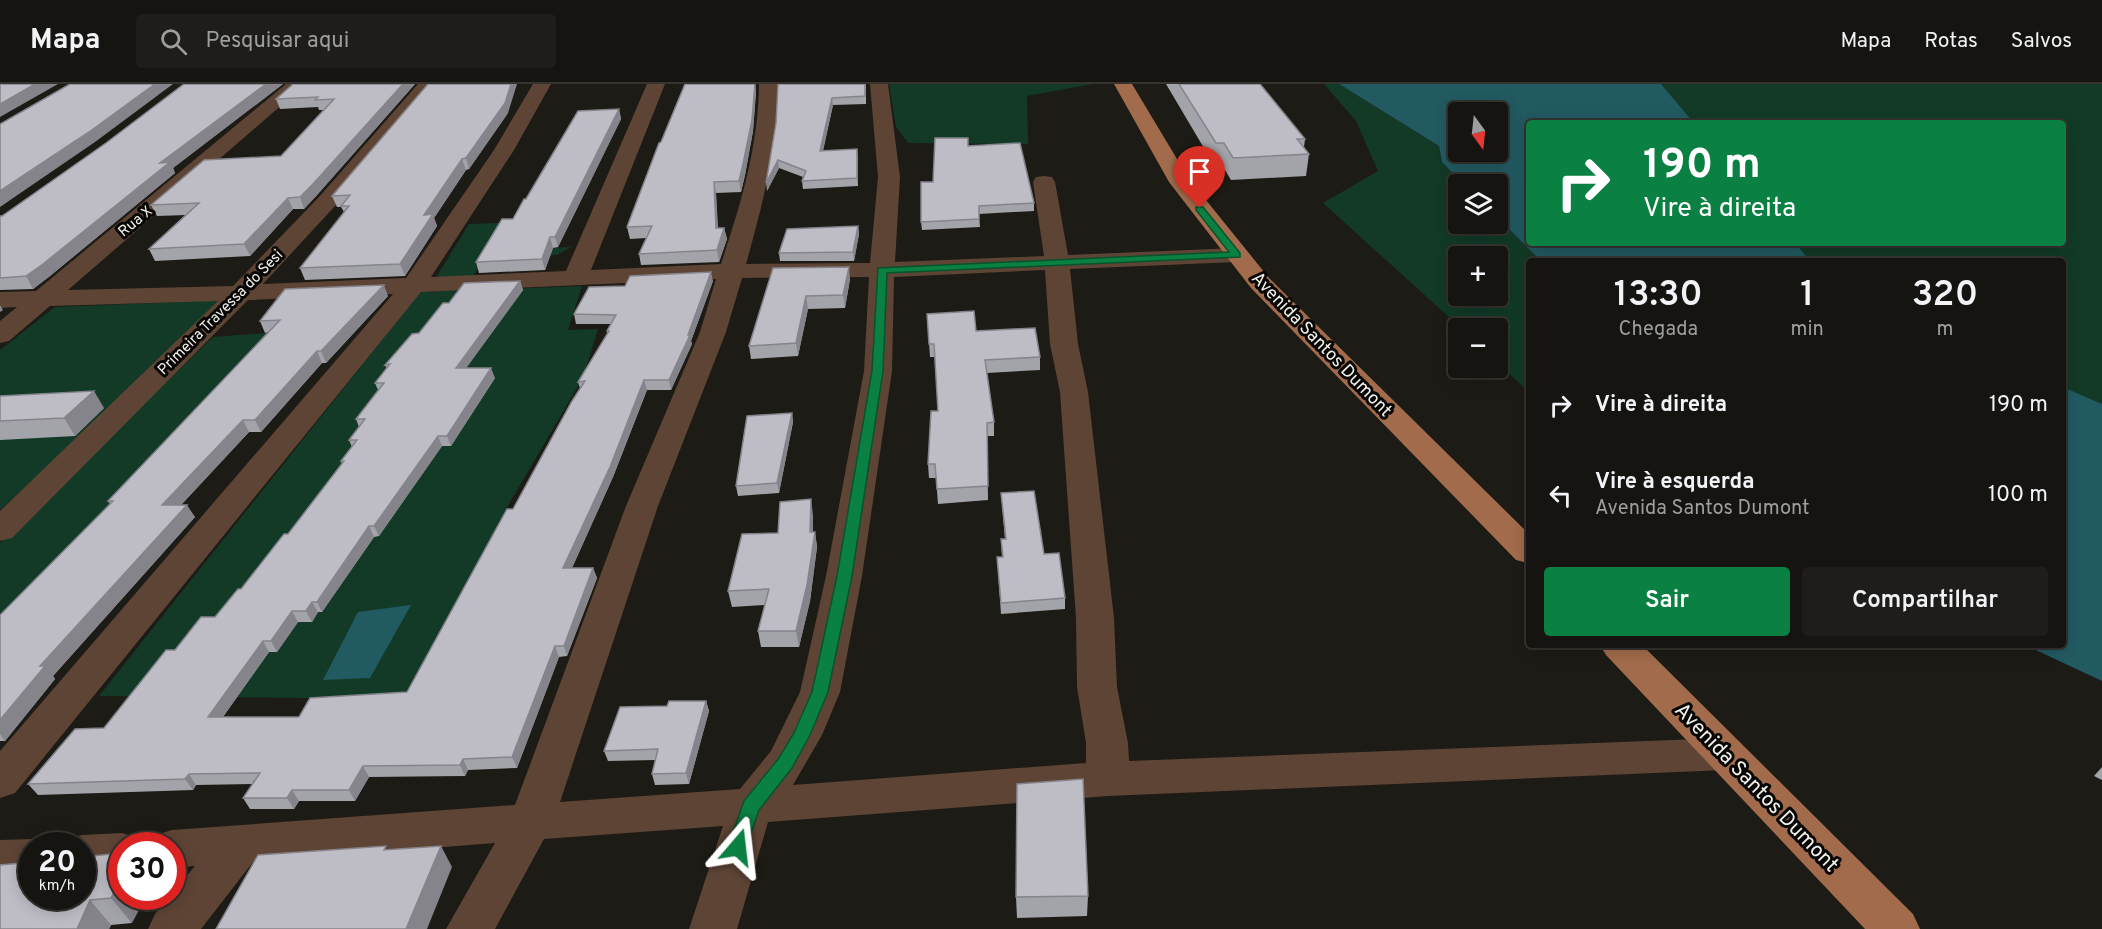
<!DOCTYPE html>
<html lang="pt">
<meta charset="utf-8">
<style>
body{margin:0;font-family:Overpass,sans-serif;background:#1f1d19;color:#f1f3f6;height:100vh;display:flex;flex-direction:column;font-size:22px;white-space:nowrap}
*{box-sizing:border-box;margin:0}
p{font-size:20px;color:#9e9e9f}
.icon{flex:none;width:33px;height:33px;fill:none;stroke:currentColor;stroke-width:2;stroke-linecap:round;stroke-linejoin:round}
.map{position:relative;flex:1;overflow:hidden}
.details{position:absolute;left:1526px;top:174px;width:540px;height:390px;display:flex;flex-direction:column;background:#161410;border-radius:6px;box-shadow:0 3px 15px #0003,0 0 0 2px #353330}
.details>*{flex:none}
.hud{position:absolute;left:1526px;top:36px;width:540px;height:126px;border-radius:6px;box-shadow:0 3px 15px #0003,0 0 0 2px #353330;background:#0b8043;color:#fff;overflow:hidden}
.needle{width:39px;rotate:165deg}
.controls{position:absolute;left:1448px;top:18px;display:grid;gap:12px}
.controls a{display:grid;place-items:center;width:60px;height:60px;border-radius:6px;background:#161410;box-shadow:0 3px 15px #0003,0 0 0 2px #353330;font-size:30px}
.speed{position:absolute;left:18px;top:748px;display:flex;gap:12px;font-size:30px;font-weight:700;text-align:center}
.speed>*{display:grid;place-content:center;width:78px;height:78px;border-radius:50%;background:#161410;box-shadow:0 3px 15px #0003,0 0 0 2px #353330;line-height:1}
.speed small{font-size:15px;font-weight:400}
.speed .limit{border:9px solid #d22;background:#fff;color:#111}
.pin{position:absolute;display:grid;place-items:center;width:51px;height:51px;color:#fff;margin:-62px -26px;border-radius:50% 50% 50% 0;rotate:-45deg;box-shadow:0 0 6px #0007}
.pin .icon{rotate:45deg}
.me{position:absolute;width:66px;margin:-33px;rotate:17deg;stroke-linejoin:round;filter:drop-shadow(0 0 4px #0008)}
.turn{display:flex;align-items:center;gap:21px;height:126px;padding:0 18px;font-size:27px}
.turn .icon{width:78px;height:78px;stroke-width:2.5}
.turn b{display:block;font-size:42px;line-height:51px}
.eta{display:flex;justify-content:space-evenly;align-items:center;height:102px;text-align:center}
.eta b{font-size:36px;font-weight:600;line-height:42px}
.primary-button{display:flex;gap:12px;margin-top:auto;padding:12px 18px}
.primary-button a{flex:1;height:69px;border-radius:6px;background:#0b8043;color:#fff;font-size:24px;font-weight:600;line-height:69px;text-align:center}
.primary-button a+a{background:#1f1d19;color:#f1f3f6}
ul{padding:0;list-style:none}
li{display:flex;align-items:center;gap:18px;height:90px;padding:0 18px}
li div{flex:1}
li b{display:block;font-size:22px}
li em{font-style:normal}
header{display:flex;align-items:center;gap:36px;box-sizing:border-box;height:84px;padding:0 30px;background:#161410;border-bottom:2px solid #353330}
header strong{font-size:28px}
nav{display:flex;gap:33px;margin-inline-start:auto;font-size:21px}
.search{width:420px;height:54px;background:#1f1d19;display:flex;align-items:center;gap:15px;box-sizing:border-box;padding:0 21px;border-radius:6px;color:#9e9e9f;font-size:22px}
.map>svg:first-child{display:block}
.green{fill:#123a27;fill-rule:evenodd}
.water{fill:#225a62;fill-rule:evenodd}
.lines{fill:none;stroke-linecap:round;stroke-linejoin:round}
.minor{fill:#5e4435;fill-rule:evenodd}
.primary{fill:#a26b4c;fill-rule:evenodd}
.wall{fill:#a3a3aa}
.shaded-wall{fill:#85848b}
.building{fill:#bebdc6;stroke:#85848b;stroke-width:1.5}
.route{fill:#0b8043;stroke:#07532c;stroke-width:1.5}
.labels{text-anchor:middle;stroke-width:6;stroke-linejoin:round;paint-order:stroke}
.far-street-label{font-size:15px;fill:#f0efea;stroke:#070604}
.street-label{font-size:18px;fill:#f0efea;stroke:#070604}
.near-street-label{font-size:21px;fill:#f0efea;stroke:#070604}
</style>
<header>
<strong>Mapa</strong>
<div class="search"><svg class="icon" aria-label="search" viewBox="0 0 24 24"><circle cx="10" cy="10" r="6"/><path d="M15 15l6 6"/></svg>Pesquisar aqui</div>
<nav><a>Mapa</a><a>Rotas</a><a>Salvos</a></nav>
</header>
<div class="map">
<svg width="2102" height="845" viewBox="0 0 2102 845">
<rect width="100%" height="100%" fill="#1d1b15"/>
<!-- green -->
<path class="green" d="M889,0H1093L1027,12L1028,60L908,59L896,43Z
M1324,0H1339L1439,62L1442,78L1463,100H1458V140H1497V133L1541,177H1528V307L1497,278V244H1461L1323,119L1378,87L1356,37ZM1458,172H1497V212H1458Z
M1661,0H2102V320L2063,303L2062,177H1810L1795,159H2062V39H1694Z
M520,138L494,166L571,163L557,171L485,175L470,196L435,195L469,140Z
M582,202L568,246L598,245L583,294L510,418L409,615L99,612L420,208Z
M228,216L0,426V266L55,223Z
M279,248L0,557V459L213,253Z"/>
<!-- water -->
<path class="water" d="M1339,0H1661L1694,39H1528V159H1795L1810,177H1541L1497,133V100H1463L1442,78L1439,62ZM1458,28H1497V68H1458Z
M2063,303L2102,320V597L2025,561H2062Z
M411,521L370,594L323,596L358,528Z"/>
<g class="lines">
<!-- minor -->
<path class="minor" d="M286,0H306L68,206L233,202L319,113L418,0H436L335,122L263,200L406,194L494,66L533,0H551L514,66L431,193L566,187L647,0H665L591,186L721,180C741,119 758,65 759,0H777C778,63 763,119 746,180L870,179L878,93L870,0H888L900,93L895,178L1044,172L1033,98L1036,93L1044,92L1052,93L1055,98L1068,171L1237,164L1245,166L1249,171L1245,176L1237,178L1070,185L1078,260L1088,308L1114,534L1117,603L1128,659L1129,677L1725,654L1740,658L1746,670L1740,682L1725,686L1108,712L768,738L737,845H689L723,742L544,755L495,845H446L495,759L253,778L201,845H148L155,830L169,813H172V809L195,782L172,784V762H151L156,751L172,746L515,721L626,422L700,248L716,195L421,208L15,709L0,714V667L393,210L248,216L12,454L0,457V427L218,217L50,222L9,257L0,259V237L17,223L0,224V208L36,207ZM1045,186L1050,260L1060,308L1076,534L1077,603L1086,659V679L793,701L822,651L840,608L862,492L892,287L894,193ZM869,193L864,287L826,492L800,608L771,667L740,705L560,718L658,422L726,248L742,194Z
M122,749L138,754L142,762H122V787L82,789V762H63L66,756L82,751Z
M32,755L49,762H32V793L0,794V756Z"/>
<!-- primary -->
<path class="primary" d="M1114,0H1132L1189,95L1269,194L1528,449V479L1516,476L1251,204L1169,98Z
M1600,561H1642L1913,830L1920,845H1865L1606,571Z"/>
</g>
<!-- wall -->
<path class="wall" d="M184,0H283L173,84L175,89L50,192L33,205L0,206V132H2L106,59Z
M415,0L317,111L304,125H293L250,172L155,177L149,165L186,131L157,132L151,121L281,72L324,26H319L318,23L280,25L276,15Z
M755,0L756,8L753,47L745,91L741,108L716,109L718,144H724L727,155L719,178L641,181L639,170L646,154L630,155L627,143L661,58Z
M778,0H866V20L833,21L823,67L857,65L858,102L803,105L802,97L803,93L779,84L767,107L776,39Z
M1166,0H1260L1305,55L1304,63L1309,70L1306,92L1231,96L1222,81H1214Z
M619,25L621,35L558,163L553,164L545,186L479,189L476,178L513,135L526,115Z
M508,29L469,85L466,86L434,134L437,142L405,192L305,196L300,184L344,128L341,123H337L332,112Z
M968,62L1034,119V127L979,130L980,143L922,146L921,138L933,98Z
M858,142L859,150L854,177H780L779,169Z
M773,184L850,195L845,224L808,225L798,272L751,275L749,262Z
M520,197L523,206L466,284L495,294L451,362H442L379,452L374,453L322,528H318L312,538H298L277,568H269L223,633H299L407,608L513,425L580,304L578,298L608,250L607,247L611,240H576L574,230L625,202L713,197L691,257L692,260L671,306H647L613,393L572,484H593L597,494L567,572L559,573L517,684L468,686L465,692L369,693L355,717H299L294,725H250L243,714L253,700L196,701L193,706L38,711L28,700L104,644L175,566L215,533L241,505L288,450L342,380L341,377L352,363L349,356L359,343L356,335L378,306L375,299L387,285L385,281L419,249L449,219Z
M388,212L326,279H322L261,348H249L181,421L195,433L53,592L55,595L5,657H0V531L110,420L108,417L269,248L265,249L260,237Z
M927,230L976,247L1040,273V286L987,289L994,338V352H987L988,416L938,420L936,394H929L928,380L938,327L935,273H930Z
M0,312L104,324L75,352L0,356Z
M792,329L793,338L779,409L738,412L736,402Z
M1001,409L1044,470L1065,514V525L1001,530L997,473H1002L1001,455H1005Z
M813,431V448H815L817,463L810,517L799,563H761L758,547L765,521L732,523L728,507L778,449Z
M706,617L709,627L689,700L655,701L652,690L655,676L608,677L604,667L667,622Z
M2102,683V696L2094,692Z
M82,773L132,839L111,841L109,845H0Z
M1088,812L1087,832L1017,834L1016,813Z"/>
<!-- shaded-wall -->
<path class="shaded-wall" d="M35,0H58L0,33V20Z
M155,0H173L95,58L0,123V107Z
M266,0H283L173,84L175,89L50,192L33,205L26,192L160,79Z
M403,0H415L317,111L304,125L300,113Z
M511,0H517L508,29L469,85L466,74Z
M755,0L756,8L753,47L745,91L741,108L739,97Z
M832,14L833,21L821,75L820,67Z
M619,25L621,35L558,163L555,153Z
M857,65L858,73V102L857,94Z
M462,75L466,86L434,134L437,142L405,192L400,180L424,131Z
M778,76L779,84L767,107L766,99Z
M714,98L716,109L718,156L716,144Z
M288,114L293,125L250,172L244,160Z
M858,142L859,150L854,177L853,168Z
M724,144L727,155L719,178L717,166Z
M550,153L553,164L545,186L542,175Z
M849,183L850,195L845,224L843,211Z
M711,188L713,197L691,257L692,260L671,306L669,296L688,251Z
M520,197L523,206L459,294L456,284Z
M384,201L388,212L326,279L321,267Z
M806,212L808,225L798,272L796,259Z
M0,221L3,226L0,228Z
M317,267L322,279L261,348L255,336Z
M491,284L495,294L451,362L447,352Z
M644,296L647,306L613,393L567,495L563,484Z
M94,307L104,324L75,352L64,334Z
M792,329L793,338L779,409L777,399Z
M243,336L249,348L169,434L162,421Z
M438,352L442,362L379,452L374,442Z
M811,415L813,431V464L810,448Z
M187,421L195,433L53,592L55,595L5,657L0,650V636L40,582Z
M369,442L374,453L322,528L317,518Z
M815,448L817,463L810,517L799,563L796,547Z
M593,484L597,494L567,572L564,562Z
M312,518L318,528L312,538L306,527Z
M292,527L298,538L277,568L271,557Z
M263,557L269,568L215,644L208,633Z
M555,562L559,573L517,684L512,673Z
M706,617L709,627L689,700L686,689Z
M463,675L468,686L465,692L460,681Z
M363,682L369,693L355,717L349,706Z
M189,690L196,701L193,706L185,695Z
M292,706L299,717L294,725L287,714Z
M441,762L452,783L427,845H406Z
M122,796V813H146L132,839L111,814Z
M90,816L111,841L109,845H77Z"/>
<!-- building -->
<path class="building" d="M0,0H35L0,20Z
M70,0H155L89,48L0,107V40Z
M184,0H266L160,79L170,78L43,180L26,192L0,194V132H2L106,59Z
M293,0H403L313,100L300,113L288,114L244,160L149,165L199,119L151,121L204,76L281,72L334,15L315,16L318,13L276,15Z
M428,0H511L505,19L466,74L462,75L424,131L433,130L400,180L300,184L349,122H341L350,111L332,112Z
M685,0H755L752,36L743,80L739,97L714,98L716,144H724L717,166L639,170L652,142L627,143L659,59L661,58Z
M778,0H865V12L832,14L820,67L857,65V94L802,97L806,87L778,76L766,99L776,39Z
M1179,0H1260L1305,55H1297L1309,70L1233,74L1224,59H1216Z
M619,25L555,153H550L542,175L476,178L502,135H513L524,115H526L578,27Z
M935,54H968V62L1020,59L1034,119L979,122V135L921,138V98H933Z
M858,142L853,168L779,169L787,145Z
M849,183L843,211L806,212L796,259L749,262L773,184Z
M711,188L688,251H690L669,296H644L610,383L563,484H593L564,562H555L512,673L463,675L460,681L363,682L349,706H292L287,714H243L260,689L189,690L185,695L28,700L75,645L104,644L166,566H175L201,533H215L238,505H241L284,450H288L344,377H341L357,356H349L365,335H356L384,299H375L390,280L385,281L412,250L419,249L443,219H449L464,199L520,197L456,284H491L447,352H438L374,442H369L317,518H312L306,527H292L271,557H263L208,633H299L310,614L407,608L507,425H513L572,317L585,297L578,298L609,247H607L616,231L574,230L589,203L625,202L630,192Z
M384,201L321,267H317L255,336H243L162,421H187L40,582H45L0,636V531L113,417H108L280,236L260,237L285,205Z
M974,227L976,247L1035,244L1040,273L985,276L994,338L987,339L988,402L937,405L935,380H928L931,327H938L934,260H929L927,230Z
M94,307L64,334L0,337V312Z
M792,329L777,399L736,402L747,332Z
M1034,407L1044,470L1059,469L1065,514L1001,519L997,473H1003L1001,455H1006L1001,409Z
M811,415L810,448H815L807,501L796,547H758L769,505L728,507L742,450L778,449L780,418Z
M669,617H706L686,689L652,690L658,665L604,667L620,623L667,622Z
M1083,695L1088,812L1016,813L1017,700Z
M386,762L384,766L441,762L406,845H216L258,771Z
M122,769V796L111,814L90,816L77,845H0V781L32,778V813H82V773Z"/>
<!-- route -->
<path class="route" d="M1196,123H1203L1240,169V173L887,189L883,287L852,492L828,608L810,651L792,684L759,726L744,769L738,771L731,769L728,763L744,717L779,674L794,649L812,608L837,492L872,287L878,184L1229,168L1196,126Z"/>
<g class="labels">
<!-- far-street labels -->
<g class="far-street-label">
<text transform="translate(135 137) rotate(-40)" y="5">Rua X</text>
<text transform="translate(220 228) rotate(-45)" y="5">Primeira Travessa do Sesi</text>
</g>
<!-- street labels -->
<g class="street-label">
<text transform="translate(1322 260) rotate(46)" y="6">Avenida Santos Dumont</text>
</g>
<!-- near-street labels -->
<g class="near-street-label">
<text transform="translate(1757 703) rotate(46)" y="7">Avenida Santos Dumont</text>
</g>
</g>
</svg>
<div class="controls">
<a><svg class="needle" viewBox="-14 -14 28 28"><path d="M0-13l5 13h-10z" fill="#e53935"/><path d="M0 13l5-13h-10z" fill="#9e9e9f"/></svg></a>
<a><svg class="icon" aria-label="layers" viewBox="0 0 24 24"><path d="M12 4l9 5-9 5-9-5zM3 14l9 5 9-5"/></svg></a>
<a>+</a>
<a>−</a>
</div>
<div class="speed"><div>20<small>km/h</small></div><div class="limit">30</div></div>
<div class="pin" style="left:1200px;top:124px;background:#d93025"><svg class="icon" aria-label="arrive" viewBox="0 0 24 24"><path d="M6 21V4h12l-3 4 3 4H6"/></svg></div>
<svg class="me" style="left:738px;top:763px" viewBox="-20 -20 40 40"><path d="M0-17L14 15 0 8-14 15z" fill="#0b8043" stroke="#fff" stroke-width="4"/></svg>
<div class="hud">
<div class="turn"><svg class="icon" aria-label="right" viewBox="0 0 24 24"><path d="M7 20v-9h11M14 6l5 5-5 5"/></svg><div><b>190 m</b>Vire à direita</div></div>
</div>
<section class="details">
<div class="eta">
<div><b>13:30</b><p>Chegada</p></div>
<div><b>1</b><p>min</p></div>
<div><b>320</b><p>m</p></div>
</div>
<ul>
<li><svg class="icon" aria-label="right" viewBox="0 0 24 24"><path d="M7 20v-9h11M14 6l5 5-5 5"/></svg><div><b>Vire à direita</b></div><em>190 m</em></li>
<li><svg class="icon" aria-label="left" viewBox="0 0 24 24"><path d="M17 20v-9H6M10 6l-5 5 5 5"/></svg><div><b>Vire à esquerda</b><p>Avenida Santos Dumont</p></div><em>100 m</em></li>
</ul>
<div class="primary-button"><a>Sair</a><a>Compartilhar</a></div>
</section>
</div>
